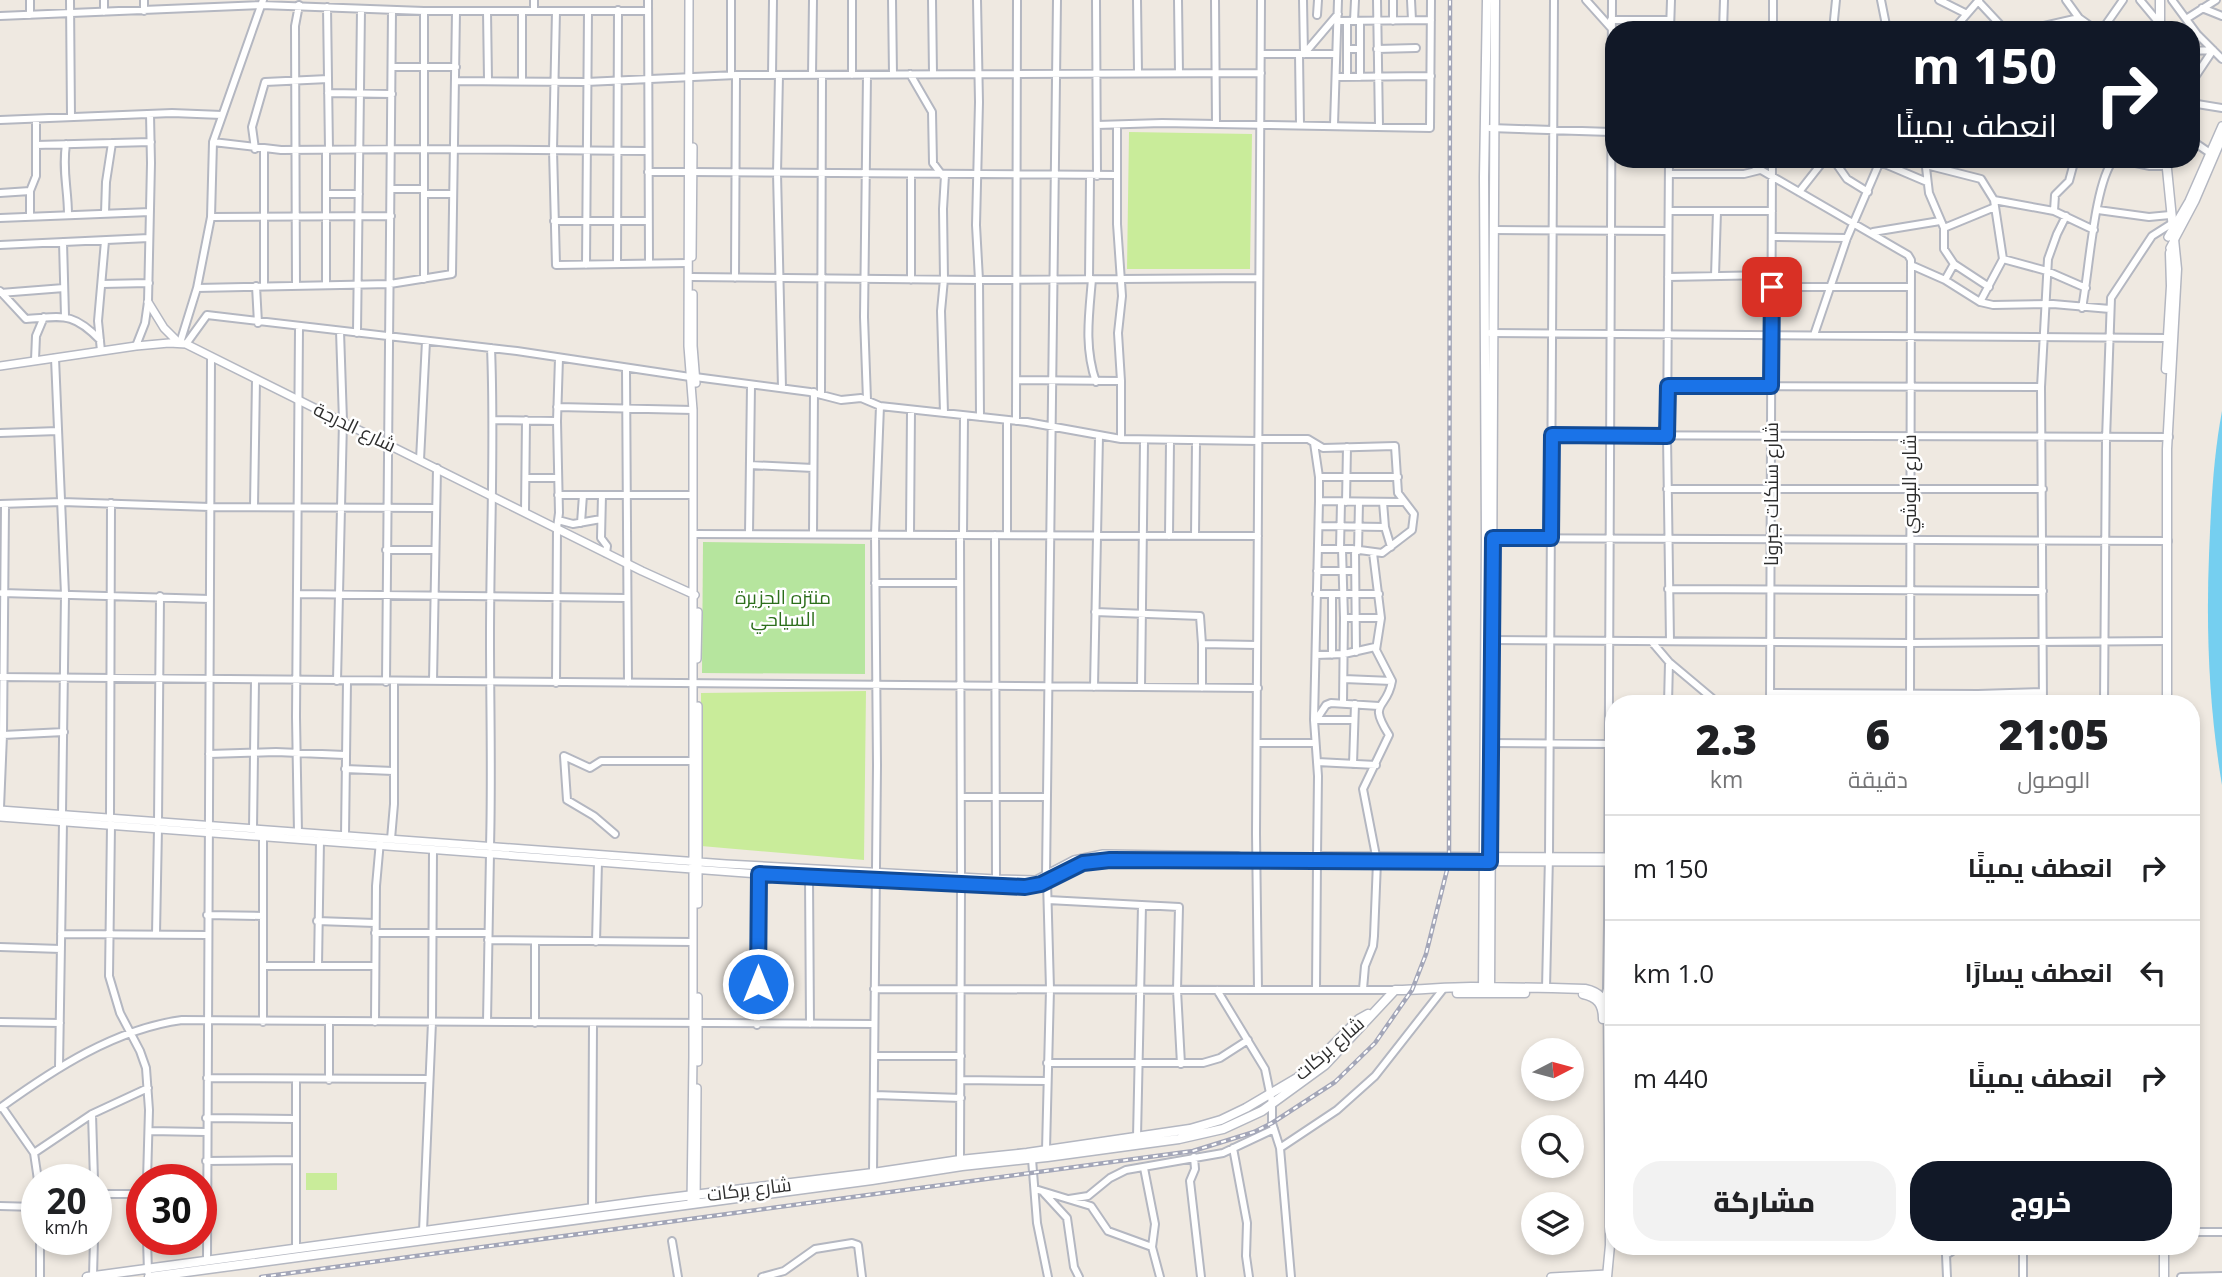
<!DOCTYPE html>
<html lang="ar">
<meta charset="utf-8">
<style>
body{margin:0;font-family:"Open Sans",Cairo,sans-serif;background:#f2f2f2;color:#202124;direction:rtl;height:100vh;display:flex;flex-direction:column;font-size:26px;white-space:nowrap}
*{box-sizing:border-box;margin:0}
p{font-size:23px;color:#757577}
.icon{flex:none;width:38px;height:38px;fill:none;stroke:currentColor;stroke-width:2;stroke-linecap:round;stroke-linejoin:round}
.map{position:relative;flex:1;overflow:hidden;direction:ltr}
.side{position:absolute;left:1605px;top:695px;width:595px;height:560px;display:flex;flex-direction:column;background:#fff;border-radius:28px;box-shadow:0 4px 10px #0003;direction:rtl}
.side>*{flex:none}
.guide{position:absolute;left:1605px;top:21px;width:595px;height:147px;border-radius:28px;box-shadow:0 4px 10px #0003;direction:rtl;background:#111827;color:#fff;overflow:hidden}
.needle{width:46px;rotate:84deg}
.buttons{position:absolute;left:1521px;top:1038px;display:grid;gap:14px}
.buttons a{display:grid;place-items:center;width:63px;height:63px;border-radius:50%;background:#fff;box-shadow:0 4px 10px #0003;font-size:35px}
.speed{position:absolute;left:21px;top:1164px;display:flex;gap:14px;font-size:35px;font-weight:700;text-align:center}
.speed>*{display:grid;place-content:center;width:91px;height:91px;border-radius:50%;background:#fff;box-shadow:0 4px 10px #0003;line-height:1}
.speed small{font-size:18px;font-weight:400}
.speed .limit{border:10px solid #d22;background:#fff;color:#111}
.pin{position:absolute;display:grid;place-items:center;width:60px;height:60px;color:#fff;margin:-30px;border-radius:14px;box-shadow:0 4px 10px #0006}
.me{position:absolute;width:77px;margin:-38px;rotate:0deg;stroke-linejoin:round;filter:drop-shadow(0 0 5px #0008)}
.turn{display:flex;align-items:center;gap:24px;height:147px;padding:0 28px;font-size:32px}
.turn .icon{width:91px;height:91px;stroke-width:2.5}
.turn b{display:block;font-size:49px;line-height:60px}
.eta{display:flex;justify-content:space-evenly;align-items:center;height:119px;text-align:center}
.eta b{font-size:42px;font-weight:800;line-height:49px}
.button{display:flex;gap:14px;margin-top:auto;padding:14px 28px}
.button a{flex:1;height:80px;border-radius:28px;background:#111827;color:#fff;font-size:28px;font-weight:800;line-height:80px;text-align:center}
.button a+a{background:#f2f2f2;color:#202124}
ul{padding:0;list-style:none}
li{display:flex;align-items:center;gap:21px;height:105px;padding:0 28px;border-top:2px solid #e0e0e0}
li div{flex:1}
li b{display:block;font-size:26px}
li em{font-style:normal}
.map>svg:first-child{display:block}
.green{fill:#b6e59e}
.pitch{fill:#c9ec9a}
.water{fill:#75cff0}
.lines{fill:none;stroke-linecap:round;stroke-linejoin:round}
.minor-casing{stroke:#b4b7c1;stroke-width:10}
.tertiary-casing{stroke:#b4b7c1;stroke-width:10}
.secondary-casing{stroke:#b4b7c1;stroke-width:11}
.minor{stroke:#fff;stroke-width:6}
.tertiary{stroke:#fff;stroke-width:7}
.secondary{stroke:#fff;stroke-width:8}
.rail-casing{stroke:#a3a6b8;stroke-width:4.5}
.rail{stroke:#fff;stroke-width:2;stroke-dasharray:5;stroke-linecap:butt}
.route-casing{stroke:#114b97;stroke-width:18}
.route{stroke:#1a73e8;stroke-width:12}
.labels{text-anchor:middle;stroke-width:5;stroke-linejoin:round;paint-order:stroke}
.street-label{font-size:19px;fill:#2e2e2e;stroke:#fff}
.park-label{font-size:19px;fill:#2c6e1b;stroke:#fff}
</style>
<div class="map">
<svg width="2222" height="1277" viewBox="0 0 2222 1277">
<rect width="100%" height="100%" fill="#efe9e1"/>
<!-- green -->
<path class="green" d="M703,542L865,544V674L702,673Z"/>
<!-- pitch -->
<path class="pitch" d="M1129,132L1252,134L1250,269H1127Z
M866,691L864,860L701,846V693Z
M306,1173H337V1190H306Z"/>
<!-- water -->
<path class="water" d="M2222,411V785C2209,709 2206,632 2209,555C2211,506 2213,459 2222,411Z"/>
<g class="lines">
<!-- minor casing -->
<g class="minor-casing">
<path id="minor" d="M70,0L71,117
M144,0V11
M534,0V11
M648,0L649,263
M731,0V75
M892,0L893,74
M932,0L933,73
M977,0L979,102L976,225L979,280L980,417
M1096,0L1097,176
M1137,0L1138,72
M1178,0L1179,73
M1215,0L1216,124
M1261,0L1256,834L1258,990H1395
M1303,0L1304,54
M1377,0L1379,126
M1393,0V21
M1411,0L1412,20
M1586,0L1612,29
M1881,0L1887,30
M1939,0L1967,14
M2066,0L2079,18L2096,30
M2140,0L2160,24
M2172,0L2197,34L2222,59
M1978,1L2005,30
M327,7L329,150
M2202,8L2222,16
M487,11L488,80
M556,11L553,150L556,265L688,263
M104,12V0
M30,15V0
M1317,15L1318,0
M0,16L261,5L424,11H648
M2186,19L2216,0
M1611,20H1670
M1338,21L1431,20
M1347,21V49H1360
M1354,21L1355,0
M1670,30L1671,0
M1723,30L1724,0
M1773,30V0
M1833,30L1836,0
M1953,30L1979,0
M2026,30L2079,18
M2102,30L2123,0
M1377,49L1416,48
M2191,51L2213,50
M1261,54H1336
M1299,54L1300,125
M1304,54L1338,14
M392,67H456
M910,74L932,112L933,163L942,175
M772,75L773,0
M779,75L777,173L782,388
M812,75L813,0
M852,75V0
M867,75L864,317L867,400
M1347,75V49
M1336,77L1431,76
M1360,77V21
M456,81L586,82L736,75L1261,73
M522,81V11
M2191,83L2213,50
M328,93L392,94
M2191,103L2222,108
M0,120L172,113L222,115
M1097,125L1162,123L1430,128L1431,0
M1117,125V224L1122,296L1118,333L1121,381V439
M1334,125L1338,0
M1490,128L1611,132
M2191,140L2210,153
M213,142L281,150L423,149L648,151
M66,144C62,171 68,188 68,215
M36,145L151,142
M255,149L252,127L265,82L328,79
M264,150V286
M1669,159L1667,436L1670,641
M1742,159L1908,255L1911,260L1910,704
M1833,159L1847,179L1868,192
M1925,159L1929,193L1944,228V249L1954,264L1945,280L1980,302L1993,305L2053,304L2110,309
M2117,159L2150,166H2162
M1880,162L1927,182
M1926,165L1981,179L1994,200L2003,259L1980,302
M648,172H688
M693,172L1117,175
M1669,174H1744L1760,170
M391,189H424
M1799,192L1825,159
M0,193L30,191
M326,194H359
M424,194H453
M1994,200L2054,211L2094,230
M2098,210L2149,217L2170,215
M1669,211H1772
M2054,211L2055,195L2069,181L2075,159
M105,213L106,182L112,143
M30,217V191L36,176V119
M211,217L391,216
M0,218L150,212
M554,221H647
M1944,228L1995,207
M1494,230L1668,231
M1873,232L1940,221
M1773,237L1847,238
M63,242L65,316
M0,245L149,238
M2003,259L2047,271L2086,288
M617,264L618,10
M1954,264L1989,287
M586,265L588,11
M1911,265L1945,280
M1715,276L1717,211
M692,277L979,280L1258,278
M1668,277L1772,275
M735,278L736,75
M424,279V11
M1089,279L1090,176
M1092,279C1089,315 1084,347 1096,382
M911,280V174
M102,284L149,283
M326,285V150
M256,286L258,323
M296,286L295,26L299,5
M1772,287H1910
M197,288L390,284L452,274L456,11
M0,291L26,319C62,317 72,311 100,340
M0,293L64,288
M2082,308C2089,273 2094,183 2114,159
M357,333L361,9
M1490,333L2167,338
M1814,335L1847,238L1881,159
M180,343L197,288L211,217L213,142L263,0
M186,344L207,315L517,351L690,377
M136,346L145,323L148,302L151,163L150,114
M101,351L98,321L105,241
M55,358L65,594L62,814
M35,360L36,336L44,317
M626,369L628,683
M695,377L810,392L841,400L861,398L880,406L1027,422L1121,439L1258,441
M1016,380L1121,381
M1668,386L2041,387
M821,395L822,76
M557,407L693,410
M944,413L941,311L944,279L943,209L945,175
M493,420L557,421
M1007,420V535
M1016,421L1017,0
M0,433L58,431
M1552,435L2169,437
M1258,439H1308L1323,448L1395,446L1398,493L1414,514L1412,530L1382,553L1352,549H1318
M1314,443L1319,477V501L1314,720L1318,776L1317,856
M420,460L426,341
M750,465L813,468
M1319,477H1398
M526,478H557
M1667,489H2043
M558,495H693
M602,495L601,538L607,546L606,553
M1319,501L1402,502
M1346,502L1347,447
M1383,502L1385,527L1391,547
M0,504L62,502L210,507L435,508
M254,506L256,379
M525,512L526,420
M558,520L573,524L601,519
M581,523L583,495
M1319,526L1385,527
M693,534L1258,536
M749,534L751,385
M813,534L814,392
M910,534L911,410
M960,535L961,878
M963,535L964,416
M995,535L996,879
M1169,536L1170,441
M1195,536L1196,442
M1491,538L2168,541
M1340,549L1341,502
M1342,549L1344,618L1343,703
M386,550H434
M1355,550L1356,652
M1358,551L1359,502
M1373,553L1381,618L1376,650L1392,681C1387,711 1367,700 1389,735L1363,789L1376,856
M1317,571H1355
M875,583H960
M1668,589L2043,591
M2,593L210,599
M297,594L627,598
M1316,594H1379
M1332,594V655
M1095,612L1200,616L1202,644V688
M1344,618H1381
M1490,640L1910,643L2167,641
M1652,642L1669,662L1719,704
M1202,644L1257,645
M1316,655L1344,654L1375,647
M0,677L1258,688
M1344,679L1392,681
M337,681L343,421L340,331
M433,681L437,468
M386,682L392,10
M556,683L557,528L559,513L557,421L559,358
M1094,687L1099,436
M1141,687L1144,441
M1770,693L1978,694L2043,692
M1668,704L1669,662
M1770,704L1772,159
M2043,704L2041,387L2048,259L2057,234L2066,216
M2104,704L2106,439L2111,298L2152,236L2171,224
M1314,720H1354
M1316,720L1326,705L1331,703L1379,706
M3,735L64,732
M1257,743H1314
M1489,743L1614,744
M209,754L276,752L345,755
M1317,762L1376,765
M1353,764L1355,704
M345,769L393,771
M961,797H1047
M0,808L3,735L5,505
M110,819L111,503
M158,822L160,596
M111,825L109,976L120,1013L140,1051L146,1068L149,1110L147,1180
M253,829L255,680
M298,833L296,717L299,328
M615,834L594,816L567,800L564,756L590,768L601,761H693
M263,836V1022
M345,836L347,681
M391,839L394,804V682
M490,846C492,776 490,707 490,637C490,541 495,445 491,348
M1046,875L1057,0
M809,878L810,1024
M1048,900L1179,907L1177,990L1181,1064
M207,915L263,916
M317,921L375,923
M375,933H488
M61,934L207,935
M156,934L158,828
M488,940L693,942
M596,942L598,862
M0,947L61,949
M263,966H375
M318,966L320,840
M1546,988L1549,856L1554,0
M874,989L1258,990
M1363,989L1365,966L1373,946L1374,936L1377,862
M1217,990L1265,1069L1272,1103V1123L1280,1148L1291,1277
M1316,990L1317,861
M1604,1001L1607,989L1608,924L1612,0
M0,1022L60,1023
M375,1022L376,886L380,841
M487,1022L490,853
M535,1023V941
M757,1025L759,874
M875,1056H961
M1047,1063H1203L1220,1058L1248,1040
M59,1067L63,822
M207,1078L429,1079
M329,1080V1022
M961,1080L1047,1081
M875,1095L961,1098
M2,1107L34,1153L38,1180
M0,1108C54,1069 115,1029 182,1020L874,1024
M92,1114L94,1180
M206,1118L294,1119
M149,1131L206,1132
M1137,1137L1142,905
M1233,1148L1247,1223L1246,1256L1249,1277
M1280,1148L1337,1110L1375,1076L1444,988
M1046,1150L1050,989L1047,881
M34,1153L92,1114L148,1088
M1194,1157L1195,1169L1190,1181L1201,1277
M1032,1159L1037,1223L1048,1277
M960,1160L961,884
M206,1161L295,1160
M1144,1168L1155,1224L1152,1247L1160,1277
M873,1173L877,765L875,534L880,406
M1035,1189L1091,1206L1108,1231L1152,1247
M1044,1193L1067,1218L1074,1267L1079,1277
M96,1194H142
M1069,1199L1088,1196L1110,1178L1126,1170L1223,1153L1274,1129
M0,1206L37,1207
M592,1209L593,1024
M423,1231L432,1022L433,850
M2191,1232H2222
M40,1239V1277
M147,1239L148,1272
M672,1241L678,1277
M2023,1246V1277
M296,1248V1080
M207,1261L211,357
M93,1276L94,1239
M762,1277L784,1271L815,1249L852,1243L858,1245L862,1277
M1947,1277L1946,1255L1960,1246
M2181,1277L2222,1276"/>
</g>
<!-- tertiary casing -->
<g class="tertiary-casing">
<path id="tertiary" d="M689,0L688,346L693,410V1057L691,1203
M2168,237L2189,201L2222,126
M2170,248L2195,201L2222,138
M692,257L693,147
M693,294V346L696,383
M148,302L164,328L179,343
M0,366L136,346L169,343L186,344L642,571L695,595
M697,659L698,612
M698,706V904
M0,810L726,864L996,879L1036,880L1074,860L1103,854L1238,856
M0,817L759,874L1025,887L1041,884L1083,863L1110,860L1614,862
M1317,856L1614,857
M698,997V1062
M696,1203L697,1088
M1551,1277L1607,1274"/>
</g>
<!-- secondary casing -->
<g class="secondary-casing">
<path id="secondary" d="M2160,30V0
M2166,159L2177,269L2167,449V704
M2166,369L2171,286L2170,253
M1483,991L1486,538L1484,177L1487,0
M1457,993H1525
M1490,993L1495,0
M1583,994C1598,997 1603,1005 1603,1019
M87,1277L645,1201L873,1173L960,1160L1027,1153L1190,1129L1221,1120L1246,1108L1297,1078L1309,1069L1359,1019L1368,1014
M149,1277L872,1180L962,1166L1047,1157L1179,1139L1223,1129L1262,1111L1325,1065L1395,990C1421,990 1445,987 1471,987C1509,987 1547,988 1585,989C1599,992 1607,999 1608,1014L1610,1245L1607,1277
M2164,1277V1246"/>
</g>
<!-- minor -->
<use href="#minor" class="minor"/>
<!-- tertiary -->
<use href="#tertiary" class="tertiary"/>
<!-- secondary -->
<use href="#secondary" class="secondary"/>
<!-- rail casing -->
<g class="rail-casing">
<path id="rail" d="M261,1277L1193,1151L1254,1132L1272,1123L1335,1082L1375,1043L1412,990L1426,954L1449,862L1450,0"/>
</g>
<!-- rail -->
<use href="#rail" class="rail"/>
</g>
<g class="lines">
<!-- route casing -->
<g class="route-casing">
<path id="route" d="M758,984L759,874L1025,887L1041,884L1083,863L1110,860L1490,862L1493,538H1551L1552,435L1667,436L1668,386H1771L1772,287"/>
</g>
<!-- route -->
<use href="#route" class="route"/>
</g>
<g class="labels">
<!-- street labels -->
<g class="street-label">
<text transform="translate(355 427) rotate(26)" y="7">شارع الدرجة</text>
<text transform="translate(1909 484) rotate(-90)" y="7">شارع البوشي</text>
<text transform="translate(1771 494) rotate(-90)" y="7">شارع سنكات جبرونا</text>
<text transform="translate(1329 1048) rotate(-41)" y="7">شارع بركات</text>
<text transform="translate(749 1189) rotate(-7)" y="7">شارع بركات</text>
</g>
<!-- park labels -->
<g class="park-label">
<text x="783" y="604">منتزه الجزيرة<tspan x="783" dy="22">السياحي</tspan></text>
</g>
</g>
</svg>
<div class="buttons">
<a><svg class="needle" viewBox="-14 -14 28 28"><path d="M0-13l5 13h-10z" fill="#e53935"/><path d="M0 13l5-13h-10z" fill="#757577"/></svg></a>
<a><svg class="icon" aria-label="search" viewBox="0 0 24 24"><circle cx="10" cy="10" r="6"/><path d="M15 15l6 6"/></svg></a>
<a><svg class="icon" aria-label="layers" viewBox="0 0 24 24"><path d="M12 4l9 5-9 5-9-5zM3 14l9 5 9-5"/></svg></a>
</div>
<div class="speed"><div>20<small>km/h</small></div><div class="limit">30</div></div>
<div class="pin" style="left:1772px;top:287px;background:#d93025"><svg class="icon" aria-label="arrive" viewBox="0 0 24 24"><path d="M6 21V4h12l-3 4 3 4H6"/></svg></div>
<svg class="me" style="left:758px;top:984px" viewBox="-20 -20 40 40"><circle r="17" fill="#1a73e8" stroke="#fff" stroke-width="3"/><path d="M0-11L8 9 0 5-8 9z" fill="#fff"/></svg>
<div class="guide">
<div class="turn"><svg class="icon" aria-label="right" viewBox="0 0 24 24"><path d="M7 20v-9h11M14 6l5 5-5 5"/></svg><div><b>150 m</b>انعطف يمينًا</div></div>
</div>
<section class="side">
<div class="eta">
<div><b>21:05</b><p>الوصول</p></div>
<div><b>6</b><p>دقيقة</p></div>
<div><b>2.3</b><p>km</p></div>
</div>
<ul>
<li><svg class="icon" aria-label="right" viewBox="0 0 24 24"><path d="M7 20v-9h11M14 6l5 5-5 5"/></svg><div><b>انعطف يمينًا</b></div><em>150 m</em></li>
<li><svg class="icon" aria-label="left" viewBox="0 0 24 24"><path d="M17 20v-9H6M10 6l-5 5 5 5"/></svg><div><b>انعطف يسارًا</b></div><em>1.0 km</em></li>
<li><svg class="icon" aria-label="right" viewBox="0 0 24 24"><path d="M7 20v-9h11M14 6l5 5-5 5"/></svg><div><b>انعطف يمينًا</b></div><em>440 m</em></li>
</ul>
<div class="button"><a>خروج</a><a>مشاركة</a></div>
</section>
</div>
